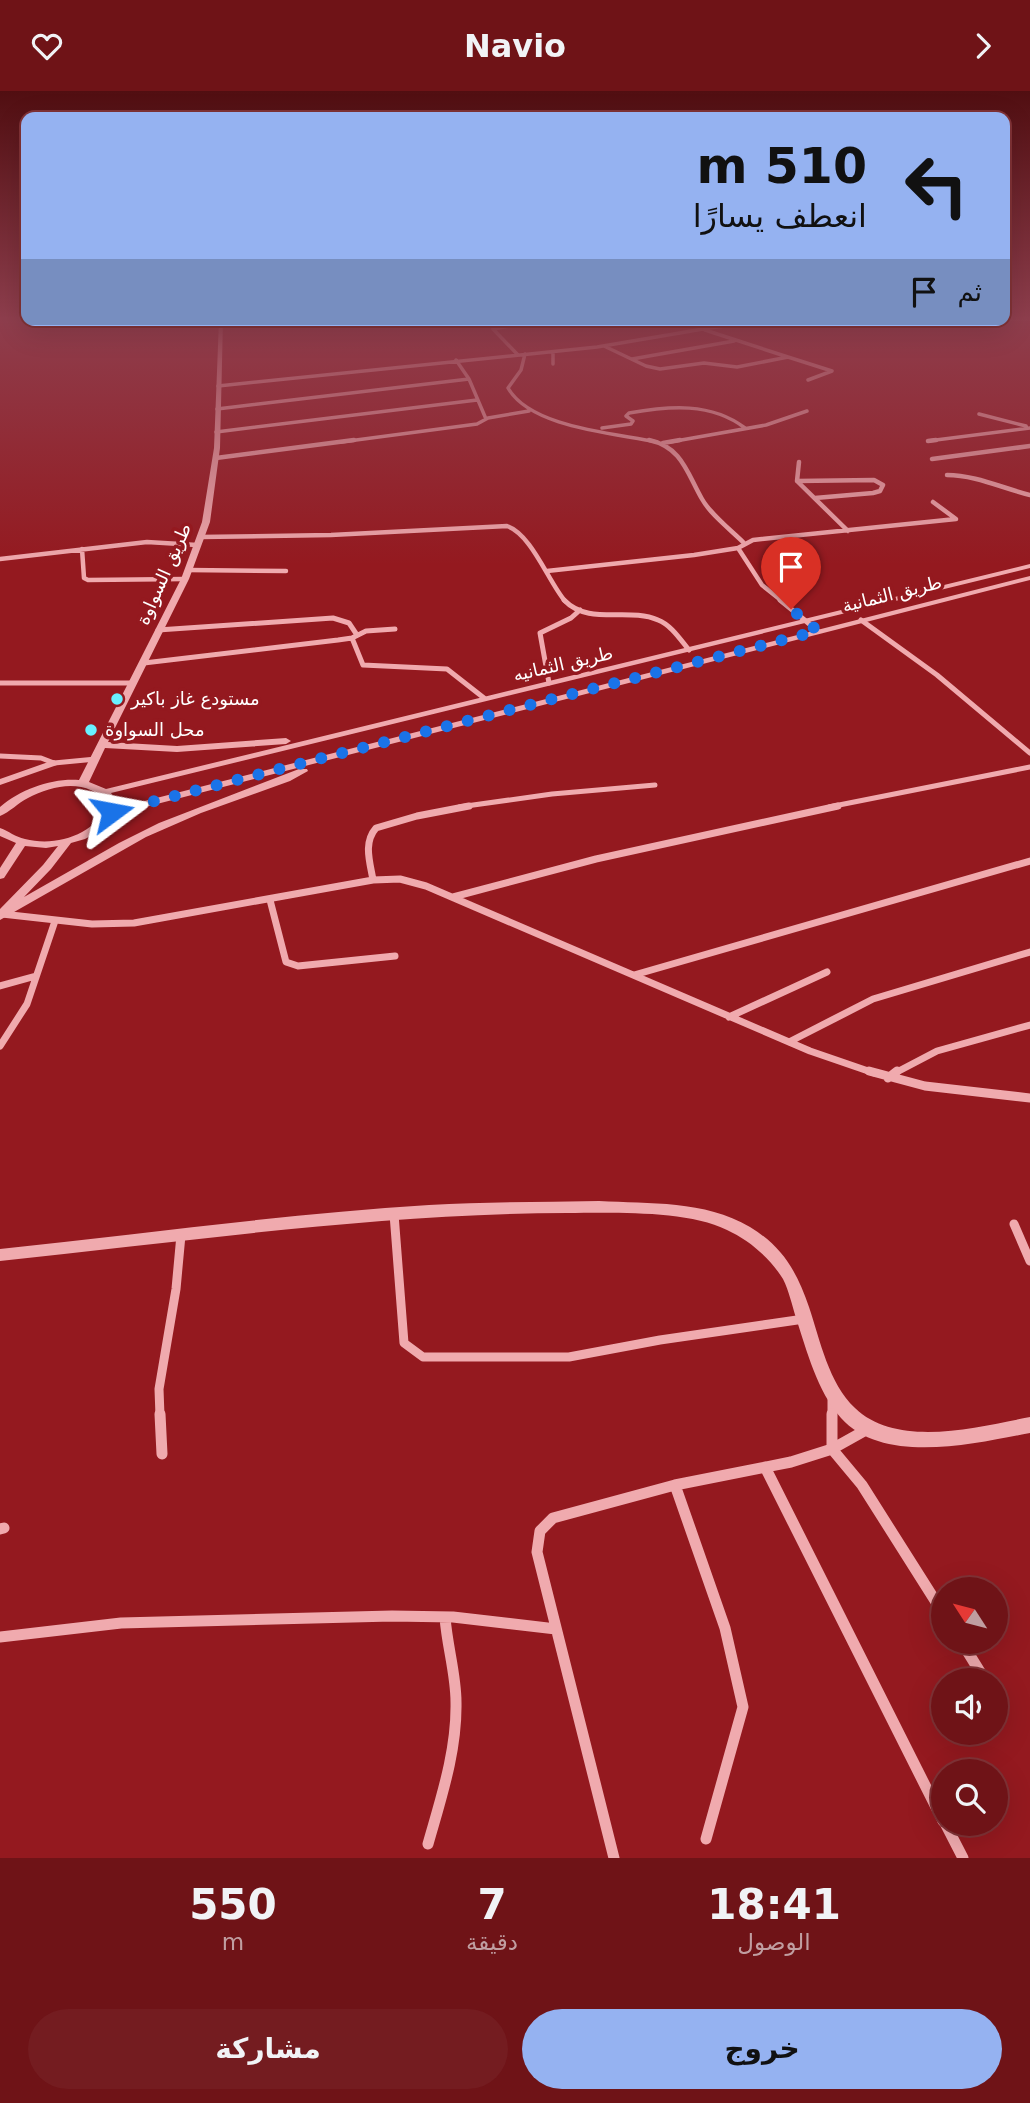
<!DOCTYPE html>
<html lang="ar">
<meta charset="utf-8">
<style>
body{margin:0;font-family:"DejaVu Sans",Cairo,sans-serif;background:#741c20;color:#f1f3f6;direction:rtl;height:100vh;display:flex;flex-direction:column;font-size:26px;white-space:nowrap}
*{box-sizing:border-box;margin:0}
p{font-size:23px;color:#c09ea1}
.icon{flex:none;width:38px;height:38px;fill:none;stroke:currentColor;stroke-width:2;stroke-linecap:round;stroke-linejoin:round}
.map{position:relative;height:1767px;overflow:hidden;direction:ltr}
.details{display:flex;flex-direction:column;background:#6f1317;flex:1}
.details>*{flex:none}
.top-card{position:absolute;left:21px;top:21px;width:989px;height:214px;border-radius:14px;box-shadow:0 7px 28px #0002,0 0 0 2px #813236;direction:rtl;background:#95b2f1;color:#111;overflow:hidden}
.needle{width:46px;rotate:306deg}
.fabs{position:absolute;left:931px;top:1486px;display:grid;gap:14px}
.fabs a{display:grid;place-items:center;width:77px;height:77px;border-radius:50%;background:#6f1317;box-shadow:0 7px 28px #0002,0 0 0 2px #813236;font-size:35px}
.pin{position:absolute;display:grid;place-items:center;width:60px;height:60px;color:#fff;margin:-72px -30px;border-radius:50% 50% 50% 0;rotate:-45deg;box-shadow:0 0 7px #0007}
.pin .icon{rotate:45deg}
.me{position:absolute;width:77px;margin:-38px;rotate:77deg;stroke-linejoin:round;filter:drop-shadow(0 0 5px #0008)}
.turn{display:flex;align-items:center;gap:24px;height:147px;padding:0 28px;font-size:32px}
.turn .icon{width:91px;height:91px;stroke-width:2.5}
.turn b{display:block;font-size:49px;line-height:60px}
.then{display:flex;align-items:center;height:66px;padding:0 28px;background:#0003;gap:14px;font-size:26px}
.eta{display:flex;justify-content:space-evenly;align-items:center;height:119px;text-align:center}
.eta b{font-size:42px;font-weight:700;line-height:49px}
.cta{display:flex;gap:14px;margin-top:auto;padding:14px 28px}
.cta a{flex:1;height:80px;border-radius:42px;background:#95b2f1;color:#111;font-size:28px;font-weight:700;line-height:80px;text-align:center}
.cta a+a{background:#741c20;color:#f1f3f6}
header{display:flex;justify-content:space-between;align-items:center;height:91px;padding:0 28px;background:#6f1317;font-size:32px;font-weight:700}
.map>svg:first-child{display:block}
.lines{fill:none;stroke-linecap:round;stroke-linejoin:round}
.minor-far5{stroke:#f0aaae;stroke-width:3.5}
.minor-far4{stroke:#f0aaae;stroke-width:4.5}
.minor-far3{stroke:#f0aaae;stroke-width:5}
.minor-far2{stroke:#f0aaae;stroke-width:7}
.minor-far1{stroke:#f0aaae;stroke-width:9}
.minor{stroke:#f0aaae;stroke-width:11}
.tertiary{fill:#f0aaae;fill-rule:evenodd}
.route{stroke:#1a73e8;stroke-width:12;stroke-dasharray:0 21.6}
.poi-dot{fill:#69f0ff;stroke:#94191f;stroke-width:2.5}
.labels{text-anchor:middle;stroke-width:7;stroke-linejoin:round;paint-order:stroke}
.far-street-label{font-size:18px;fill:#fff;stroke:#94191f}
.far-poi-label{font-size:18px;fill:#fff;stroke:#94191f;text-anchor:start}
</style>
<header><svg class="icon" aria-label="forward" viewBox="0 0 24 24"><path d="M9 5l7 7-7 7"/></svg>Navio<svg class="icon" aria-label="heart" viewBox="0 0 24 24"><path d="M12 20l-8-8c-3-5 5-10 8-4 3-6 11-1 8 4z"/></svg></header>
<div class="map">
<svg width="1030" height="1767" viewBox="0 0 1030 1767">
<rect width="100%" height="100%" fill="#94191f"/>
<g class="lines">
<!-- minor-far5 -->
<path class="minor-far5" d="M1004,228H1030
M666,229L701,232
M222,234L289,229
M604,255L646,275L660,278L704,272L737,276L788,266L705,239
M553,261V273
M525,263L521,279L508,297C531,337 615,342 657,351
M518,264L493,238L528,232L637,229
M788,266L832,280L808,289
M632,268L734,250
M456,269L469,288L486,328
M218,295L597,256L709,237L777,229
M217,318L469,288
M979,323L1026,335
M602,337L631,333L633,330L626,325L629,322C669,315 711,311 745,337
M216,341L477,309
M928,350L1030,337
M341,351L477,333L488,327L529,320
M670,351L766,334L807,320"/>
<!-- minor-far4 -->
<path class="minor-far4" d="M649,349C682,356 687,382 702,408C711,424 731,439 744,452
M928,350L936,349
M663,352L680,349
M216,367L354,349
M932,368L1030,355
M799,371L797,390L848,440
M947,384C975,384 1002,397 1030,404
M797,390L874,389L883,394L880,400L873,402L815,407
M200,446L331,444L507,435C532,444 548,490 565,510
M738,457L762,494L782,510
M82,458L84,487L88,489L185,488
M0,468L147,451L197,454
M188,479L286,480
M547,480L694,464L738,457L753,449L956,428L933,411"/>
<!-- minor-far3 -->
<path class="minor-far3" d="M564,509C589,535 628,516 658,529C671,534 680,548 689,559
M780,509L818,540
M861,529L937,584L1030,662
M158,539L333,527L349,532L357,544
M352,547L363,574L447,578L484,607
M144,572L338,549L352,547L366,540L395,538
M0,592H133
M549,592L540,542L571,527L580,519
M0,665L41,667L54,672L96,668
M459,716L552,703L655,694
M829,716L1030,676"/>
<!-- minor-far2 -->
<path class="minor-far2" d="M373,789C370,771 363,752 376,737L417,725L469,715
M453,806L596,768L838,715
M270,809L286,871L298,875L395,865
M2,823L92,833L134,832L373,789L400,788L426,795L810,960L874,982
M634,884L1030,770
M0,895L36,885
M729,926L827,881
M789,951L873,908L1030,861
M0,955L27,913L55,830
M895,982L937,960L1030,934"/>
<!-- minor-far1 -->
<path class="minor-far1" d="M869,980L925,995L1030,1007
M888,987L897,980
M394,1123L404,1252L423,1266H569L660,1249L804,1228
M1014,1133L1030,1170
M832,1309V1325
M160,1325L159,1298L176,1198L181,1144"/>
<!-- minor -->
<path class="minor" d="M160,1323L162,1363
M832,1323V1358L862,1394L943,1522
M765,1376L943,1730
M675,1394L725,1537L743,1616L706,1748
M0,1438L4,1437
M0,1546L121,1532L392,1525L453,1526L556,1538
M961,1550L985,1589
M945,1732L963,1767
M428,1753C441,1707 457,1660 456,1611C456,1583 447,1555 445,1526
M614,1767L537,1461L540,1440L553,1427L675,1394L791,1371L832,1358L866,1339"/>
<!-- tertiary -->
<path class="tertiary" d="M219,229H223L220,357L210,431L189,488L108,651L177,655L286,647L291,650L286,653L177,661L105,657L89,691L106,698L1030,473V477L111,702L118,713L117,717L1030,485V489L114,724L100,740L85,748L71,752L51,778L24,806L119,752L159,732L299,678H307L308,680L290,690L201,722L146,746L0,829V818L43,774L58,755L46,757L25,755L4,787L0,788V777L16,752L0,745V737C9,740 15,746 25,748C56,756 95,744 108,713C89,687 54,693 28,707C18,712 10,721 0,725V716C21,698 52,687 79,689L181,488L202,431L214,357Z
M54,669L59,672L57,674L0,694V688Z
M599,1110C650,1113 704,1109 750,1136C783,1156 797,1181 809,1216C820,1249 829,1293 855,1317C897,1358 979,1336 1030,1326V1342C976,1352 884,1375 841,1327C817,1300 807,1260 796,1227C792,1214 789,1200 783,1188C770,1167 749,1149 727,1139C686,1119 613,1122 567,1122C377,1123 189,1150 0,1170V1158C143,1143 285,1123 429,1114C485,1111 542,1111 599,1110Z"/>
</g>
<!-- sky -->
<linearGradient id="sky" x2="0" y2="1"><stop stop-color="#510e11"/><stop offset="0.48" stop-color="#8e3e4d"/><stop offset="1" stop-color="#8e3e4d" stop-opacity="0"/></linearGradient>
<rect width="1030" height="474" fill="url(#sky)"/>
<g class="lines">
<!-- route -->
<path class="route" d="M112,721L818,540L791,518"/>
</g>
<!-- markers -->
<g class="poi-dot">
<circle cx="117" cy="608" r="7"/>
<circle cx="91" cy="639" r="7"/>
</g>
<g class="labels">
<!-- far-street labels -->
<g class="far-street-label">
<text transform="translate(164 483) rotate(-66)" y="6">طريق السواوة</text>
<text transform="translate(892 503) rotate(-14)" y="6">طريق الثمانية</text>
<text transform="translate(563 573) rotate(-13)" y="6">طريق الثمانيه</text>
</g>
<!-- far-poi labels -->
<g class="far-poi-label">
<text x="131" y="614">مستودع غاز باكير</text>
<text x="105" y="645">محل السواوة</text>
</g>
</g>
</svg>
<div class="fabs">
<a><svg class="needle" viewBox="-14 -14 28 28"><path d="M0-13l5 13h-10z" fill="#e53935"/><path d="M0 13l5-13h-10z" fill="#c09ea1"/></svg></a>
<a><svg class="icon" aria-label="sound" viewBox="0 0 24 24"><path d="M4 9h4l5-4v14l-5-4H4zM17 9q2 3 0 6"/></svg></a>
<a><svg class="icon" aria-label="search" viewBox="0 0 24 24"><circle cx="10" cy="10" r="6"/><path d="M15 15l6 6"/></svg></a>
</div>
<div class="pin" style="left:791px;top:518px;background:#d93025"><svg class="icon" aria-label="arrive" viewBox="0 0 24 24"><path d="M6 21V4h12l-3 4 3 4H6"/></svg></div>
<svg class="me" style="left:112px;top:721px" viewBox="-20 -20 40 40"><path d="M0-17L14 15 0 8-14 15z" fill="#1a73e8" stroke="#fff" stroke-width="4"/></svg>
<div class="top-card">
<div class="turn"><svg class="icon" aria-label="left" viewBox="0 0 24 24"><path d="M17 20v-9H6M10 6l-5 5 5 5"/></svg><div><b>510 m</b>انعطف يسارًا</div></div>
<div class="then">ثم<svg class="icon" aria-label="arrive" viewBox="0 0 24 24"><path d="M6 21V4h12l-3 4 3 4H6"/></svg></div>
</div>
</div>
<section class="details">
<div class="eta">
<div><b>18:41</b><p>الوصول</p></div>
<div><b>7</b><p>دقيقة</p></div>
<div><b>550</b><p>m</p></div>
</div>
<div class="cta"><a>خروج</a><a>مشاركة</a></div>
</section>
